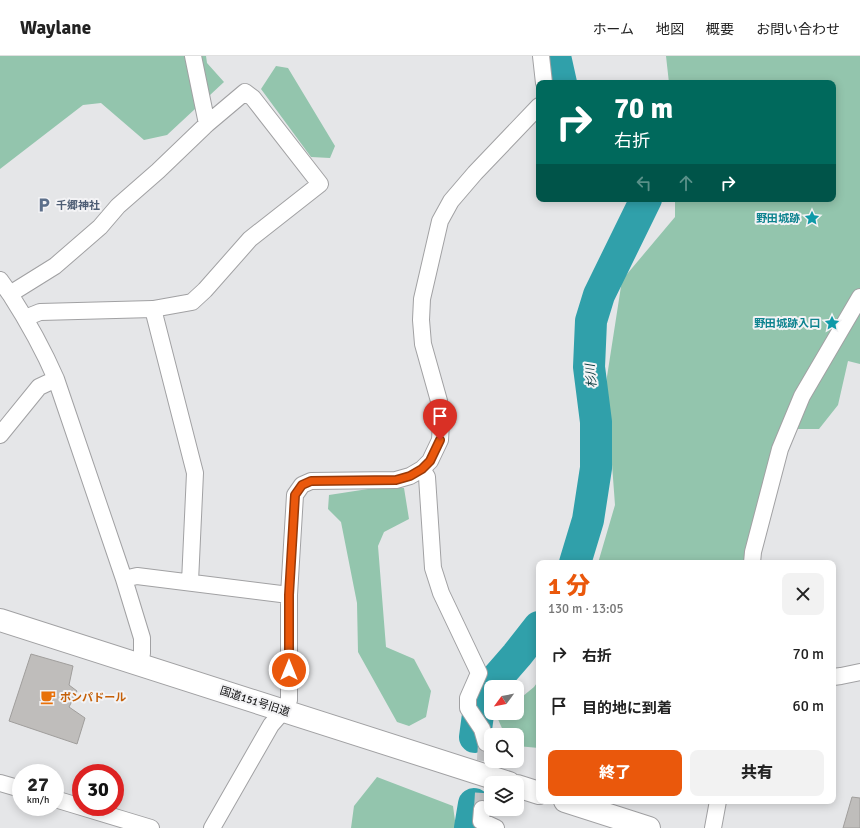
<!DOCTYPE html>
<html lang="ja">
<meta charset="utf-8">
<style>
body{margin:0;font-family:Signika,"Noto Sans JP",sans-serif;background:#f2f2f2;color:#222;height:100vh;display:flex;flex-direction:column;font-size:15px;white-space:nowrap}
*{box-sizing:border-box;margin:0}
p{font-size:13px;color:#767676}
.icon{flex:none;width:22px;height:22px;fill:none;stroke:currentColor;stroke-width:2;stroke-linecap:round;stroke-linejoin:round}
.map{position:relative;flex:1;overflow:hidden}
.details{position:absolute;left:536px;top:504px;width:300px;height:244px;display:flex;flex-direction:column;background:#fff;border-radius:8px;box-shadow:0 2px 10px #0003}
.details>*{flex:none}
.guide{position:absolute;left:536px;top:24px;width:300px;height:122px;border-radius:8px;box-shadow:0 2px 10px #0003;background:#00695c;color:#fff;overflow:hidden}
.needle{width:26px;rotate:238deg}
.fabs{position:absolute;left:484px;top:624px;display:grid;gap:8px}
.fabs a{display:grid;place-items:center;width:40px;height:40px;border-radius:8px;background:#fff;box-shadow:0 2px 10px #0003;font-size:20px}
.speed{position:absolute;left:12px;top:708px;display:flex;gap:8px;font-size:20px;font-weight:700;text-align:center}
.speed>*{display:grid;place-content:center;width:52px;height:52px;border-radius:50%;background:#fff;box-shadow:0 2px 10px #0003;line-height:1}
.speed small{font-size:10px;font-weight:400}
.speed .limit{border:6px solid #d22;background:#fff;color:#111}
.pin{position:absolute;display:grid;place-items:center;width:34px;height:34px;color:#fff;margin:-41px -17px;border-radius:50% 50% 50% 0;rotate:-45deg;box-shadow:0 0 4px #0007}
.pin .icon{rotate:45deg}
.me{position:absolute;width:44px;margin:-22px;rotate:0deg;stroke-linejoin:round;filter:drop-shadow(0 0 3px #0008)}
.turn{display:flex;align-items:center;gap:14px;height:84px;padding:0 12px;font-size:18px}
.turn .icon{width:52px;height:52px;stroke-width:2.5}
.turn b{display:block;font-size:28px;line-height:34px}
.lanes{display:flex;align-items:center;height:38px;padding:0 12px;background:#0003;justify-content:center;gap:20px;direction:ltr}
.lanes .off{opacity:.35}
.round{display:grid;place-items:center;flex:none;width:42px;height:42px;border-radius:8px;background:#f2f2f2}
.summary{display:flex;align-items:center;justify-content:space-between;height:68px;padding:0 12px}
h1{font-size:24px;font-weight:800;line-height:30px;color:#ea580c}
.cta{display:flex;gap:8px;margin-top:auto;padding:8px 12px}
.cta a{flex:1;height:46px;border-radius:8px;background:#ea580c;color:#fff;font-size:16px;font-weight:800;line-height:46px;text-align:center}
.cta a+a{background:#f2f2f2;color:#222}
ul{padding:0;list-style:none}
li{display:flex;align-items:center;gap:12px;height:52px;padding:0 12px}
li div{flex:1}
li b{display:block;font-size:15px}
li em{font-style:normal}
header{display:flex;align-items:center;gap:24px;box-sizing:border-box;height:56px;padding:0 20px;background:#fff;border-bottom:1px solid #e0e0e0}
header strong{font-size:19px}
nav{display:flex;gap:22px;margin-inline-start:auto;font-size:14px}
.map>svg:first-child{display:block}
.green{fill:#93c5ad}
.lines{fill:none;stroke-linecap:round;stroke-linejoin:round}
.river{stroke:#30a0aa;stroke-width:32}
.building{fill:#bfbdbb;stroke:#a09e9c}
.street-tunnel{stroke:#c5c6c8;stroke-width:16;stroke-dasharray:16 8;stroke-linecap:butt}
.street-casing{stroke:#a1a1a3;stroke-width:18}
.secondary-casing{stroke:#a1a1a3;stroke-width:24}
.street{stroke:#fff;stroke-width:16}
.secondary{stroke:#fff;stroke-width:22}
.route-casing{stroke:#983908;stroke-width:10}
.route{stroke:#ea580c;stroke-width:7}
.labels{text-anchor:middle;stroke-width:4;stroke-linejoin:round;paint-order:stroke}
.service-label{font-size:11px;font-weight:bold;fill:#4e5e75;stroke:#f3f3f5;text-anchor:start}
.culture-label{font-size:11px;font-weight:bold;fill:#0d838f;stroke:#f3f3f5;text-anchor:end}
.food-label{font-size:11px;font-weight:bold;fill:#c56008;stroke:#f3f3f5;text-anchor:start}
.street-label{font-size:11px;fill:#101011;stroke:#f3f3f5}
.water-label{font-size:12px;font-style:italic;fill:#05393d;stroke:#f3f3f5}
</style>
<header>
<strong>Waylane</strong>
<nav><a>ホーム</a><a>地図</a><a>概要</a><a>お問い合わせ</a></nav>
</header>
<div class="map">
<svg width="860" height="772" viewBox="0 0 860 772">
<rect width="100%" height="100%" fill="#e5e6e8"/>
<!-- green -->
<path class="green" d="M0,0H206L207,7L224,26L167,79L144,84L101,47L83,49L0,113Z
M666,0H860V308L848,305L838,349L819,373H783L745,507H598L615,449L606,327L622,224L675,161V143H833V27H669Z
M276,10L288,12L335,90L330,102L311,101L261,33Z
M381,431L404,432L409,463L384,476L378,490L386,591L414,603L431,635L426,661L409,670L397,666L358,596L357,547L341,466L328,453L329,439Z
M539,624V692L517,690V679H505L497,661L502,657H517V645L534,631Z
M377,721L453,750L456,772H351L354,750Z"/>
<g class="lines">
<!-- river -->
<path class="river" d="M555,0L561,27
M575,507L588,464L596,412V366L589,311L591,265L599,239L646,143
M475,681L479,651L490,630L517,599L539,571
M470,772L474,748"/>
</g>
<!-- building -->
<path class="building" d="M31,598L73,610L69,629L77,635L69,651L85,662L77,688L9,665Z
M852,741L860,742V772H843Z"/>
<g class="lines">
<!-- street-tunnel -->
<path class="street-tunnel" d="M482,753L486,687"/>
<!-- street casing -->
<g class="street-casing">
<path id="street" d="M193,0L207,68
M541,0L544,27
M0,224L10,238
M153,253L195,417L190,526
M25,262L40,256L153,253L192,246L205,234L250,183L320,128L253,42L245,36L207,68L158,115L118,150L100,171L55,210L10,238C28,266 43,293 56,323L124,523L137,520L289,539L295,439L302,429L311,425L396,424L410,420L422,413L430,405L440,384L441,367L439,345L423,288L421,264L422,243L440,165L451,145L475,117L539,50
M0,379L39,331L56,323
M422,413L427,421L433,512L441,537L479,617L468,642V652L482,673L486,687
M752,507L753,496L780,393L802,340L860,241
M124,523L142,582V597L140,608
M833,621L841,620L860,616
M0,727L21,733
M55,743L151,772
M482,753L481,765L496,772
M212,772L271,669L284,654L289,644V539
M713,772L718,745"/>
</g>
<!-- secondary casing -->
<g class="secondary-casing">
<path id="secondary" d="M0,564L509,727
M517,730L539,737
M565,745L649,772"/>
</g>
<!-- street -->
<use href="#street" class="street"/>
<!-- secondary -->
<use href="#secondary" class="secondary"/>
</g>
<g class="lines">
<!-- route casing -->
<g class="route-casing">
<path id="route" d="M289,614V539L295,439L302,429L311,425L396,424L410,420L422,413L430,405L440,384"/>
</g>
<!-- route -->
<use href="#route" class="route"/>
</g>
<!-- icons -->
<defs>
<g id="parking-bare" transform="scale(1.2)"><path d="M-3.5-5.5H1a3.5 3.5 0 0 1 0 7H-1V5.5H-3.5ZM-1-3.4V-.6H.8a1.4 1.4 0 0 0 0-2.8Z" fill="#5c6f8a" stroke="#f3f3f5" stroke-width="2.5" paint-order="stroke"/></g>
<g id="sight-bare" transform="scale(1.2)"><path d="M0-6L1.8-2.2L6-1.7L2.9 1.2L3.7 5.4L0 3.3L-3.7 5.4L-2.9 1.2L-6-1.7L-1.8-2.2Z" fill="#0f9aa8" stroke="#f3f3f5" stroke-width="2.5" paint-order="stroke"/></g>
<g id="cafe-bare" transform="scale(1.2)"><path d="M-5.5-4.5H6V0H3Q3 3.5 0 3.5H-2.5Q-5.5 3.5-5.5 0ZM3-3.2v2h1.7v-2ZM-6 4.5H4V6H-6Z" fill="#e8710a" stroke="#f3f3f5" stroke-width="2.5" paint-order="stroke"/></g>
</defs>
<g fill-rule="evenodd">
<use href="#parking-bare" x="44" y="149"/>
<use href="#sight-bare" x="812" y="162"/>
<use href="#sight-bare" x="832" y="267"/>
<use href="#cafe-bare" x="48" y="641"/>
</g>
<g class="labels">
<!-- service labels -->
<g class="service-label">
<text x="56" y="153">千郷神社</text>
</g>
<!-- culture labels -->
<g class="culture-label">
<text x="800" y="166">野田城跡</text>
<text x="820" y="271">野田城跡入口</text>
</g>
<!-- food labels -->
<g class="food-label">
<text x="60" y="645">ポンパドール</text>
</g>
<!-- street labels -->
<g class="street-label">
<text transform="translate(255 645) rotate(18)" y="4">国道151号旧道</text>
</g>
<!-- water labels -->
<g class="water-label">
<text transform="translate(591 320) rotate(-95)" y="4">杉川</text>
</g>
</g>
</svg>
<div class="fabs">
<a><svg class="needle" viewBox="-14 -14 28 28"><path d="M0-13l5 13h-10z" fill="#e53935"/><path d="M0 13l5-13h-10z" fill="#767676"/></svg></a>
<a><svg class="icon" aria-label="search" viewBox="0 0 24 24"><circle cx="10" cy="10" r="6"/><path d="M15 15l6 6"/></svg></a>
<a><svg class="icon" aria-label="layers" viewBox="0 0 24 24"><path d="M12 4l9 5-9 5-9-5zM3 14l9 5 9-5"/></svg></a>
</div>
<div class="speed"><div>27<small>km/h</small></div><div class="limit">30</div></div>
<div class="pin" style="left:440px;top:384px;background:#d93025"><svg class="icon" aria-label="arrive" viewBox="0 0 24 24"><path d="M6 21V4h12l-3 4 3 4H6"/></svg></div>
<svg class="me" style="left:289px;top:614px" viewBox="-20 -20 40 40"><circle r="17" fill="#ea580c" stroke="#fff" stroke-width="3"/><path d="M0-11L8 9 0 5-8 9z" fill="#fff"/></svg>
<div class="guide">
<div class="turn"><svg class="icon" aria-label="right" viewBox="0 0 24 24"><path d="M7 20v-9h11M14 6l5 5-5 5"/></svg><div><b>70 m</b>右折</div></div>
<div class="lanes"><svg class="icon off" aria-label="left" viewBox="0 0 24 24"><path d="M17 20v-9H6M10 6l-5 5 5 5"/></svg><svg class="icon off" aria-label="ahead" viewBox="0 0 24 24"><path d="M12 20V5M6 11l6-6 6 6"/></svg><svg class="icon" aria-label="right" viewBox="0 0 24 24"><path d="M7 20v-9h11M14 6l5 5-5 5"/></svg></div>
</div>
<section class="details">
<div class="summary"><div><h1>1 分</h1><p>130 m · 13:05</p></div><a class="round"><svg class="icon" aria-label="close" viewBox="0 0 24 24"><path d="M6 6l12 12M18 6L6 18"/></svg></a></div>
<ul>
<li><svg class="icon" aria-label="right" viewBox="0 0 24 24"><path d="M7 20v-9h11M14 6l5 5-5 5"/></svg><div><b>右折</b></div><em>70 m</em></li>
<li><svg class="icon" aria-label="arrive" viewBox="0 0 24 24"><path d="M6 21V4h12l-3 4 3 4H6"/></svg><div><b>目的地に到着</b></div><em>60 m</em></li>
</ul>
<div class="cta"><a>終了</a><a>共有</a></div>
</section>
</div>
